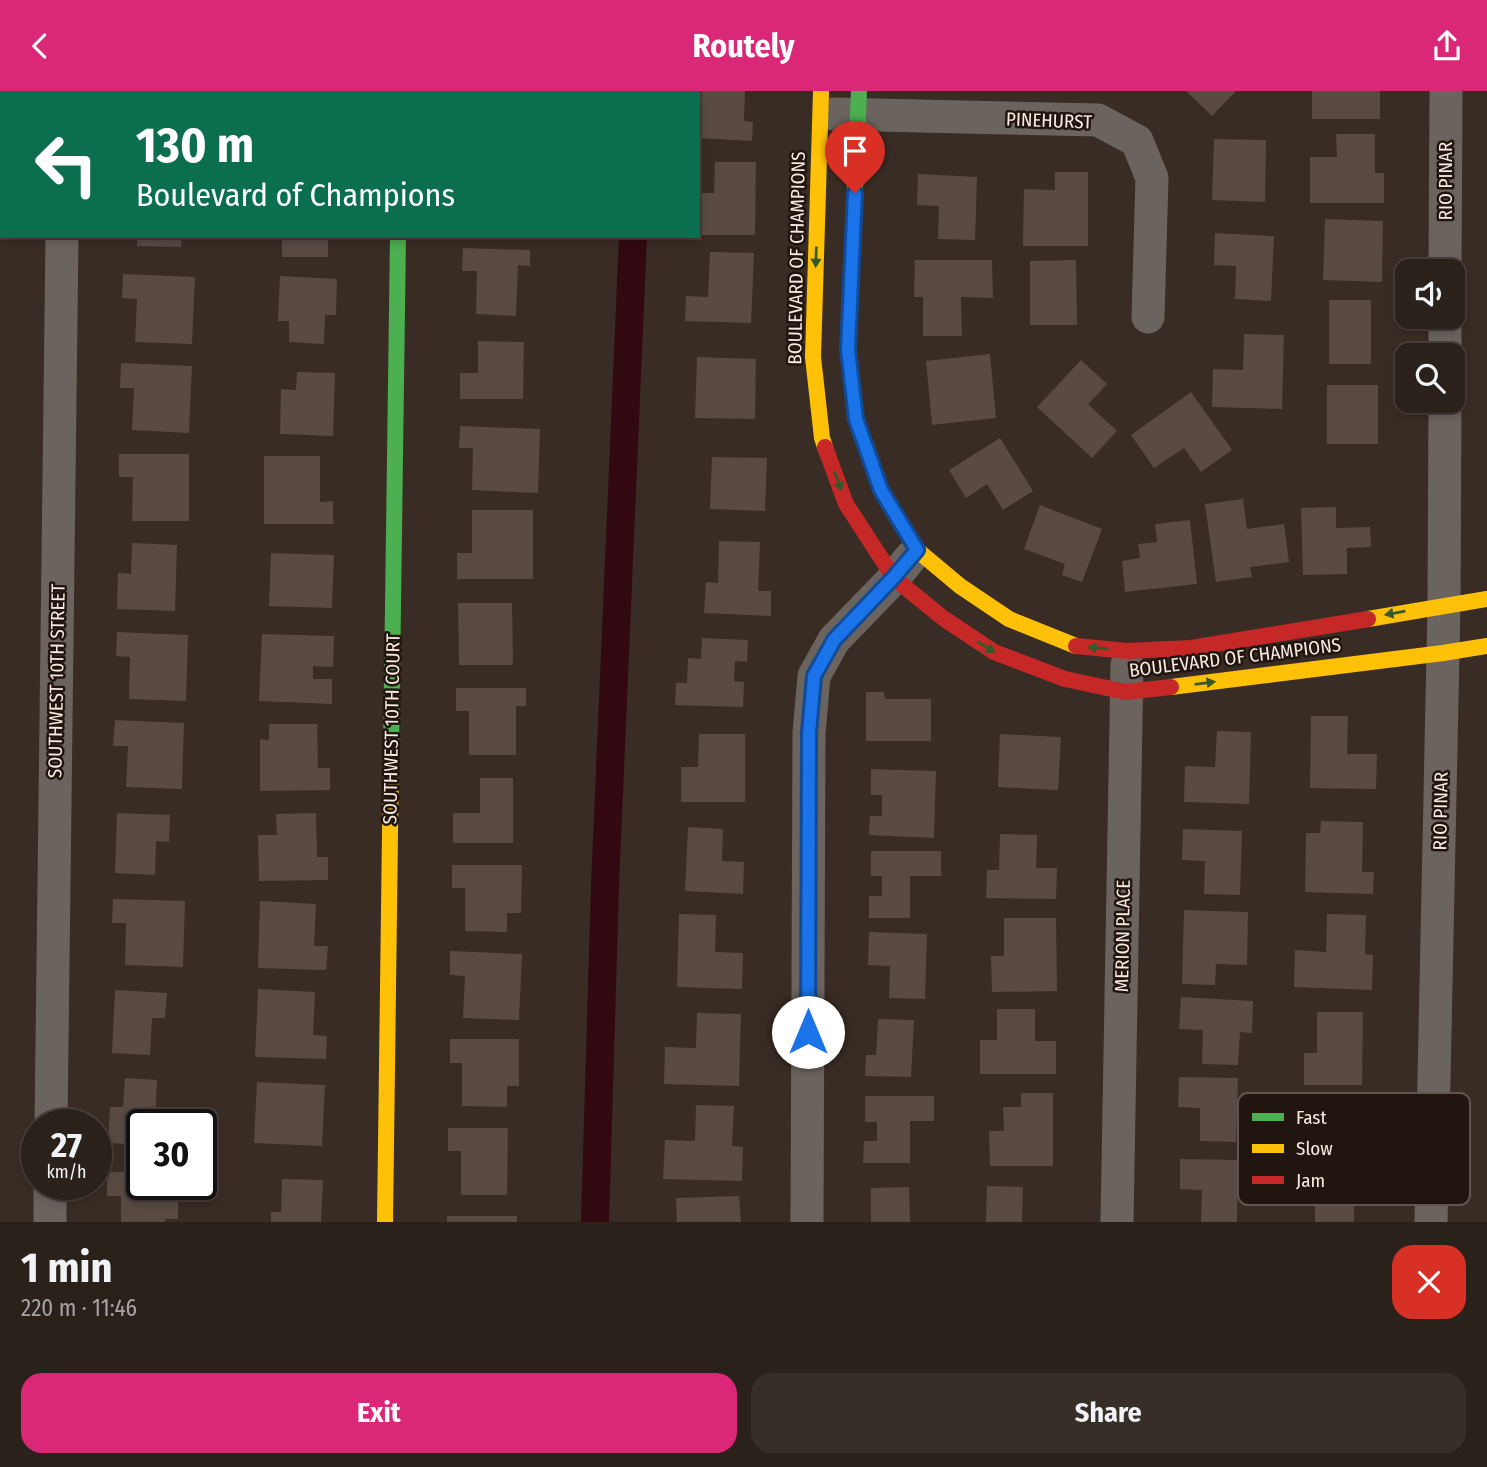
<!DOCTYPE html>
<meta charset="utf-8">
<style>
body{margin:0;font-family:"Fira Sans Condensed",sans-serif;background:#372e28;color:#f1f3f6;height:100vh;display:flex;flex-direction:column;font-size:26px;white-space:nowrap}
*{box-sizing:border-box;margin:0}
p{font-size:23px;color:#a6a3a3}
.icon{flex:none;width:38px;height:38px;fill:none;stroke:currentColor;stroke-width:2;stroke-linecap:round;stroke-linejoin:round}
.map{position:relative;height:1131px;overflow:hidden}
.panel{display:flex;flex-direction:column;background:#2b211b;flex:1}
.panel>*{flex:none}
.hud{position:absolute;left:0px;top:0px;width:700px;height:147px;box-shadow:0 4px 10px #0003,0 0 0 2px #473e3a;background:#0b6e4f;color:#fff;overflow:hidden}
.buttons{position:absolute;left:1395px;top:168px;display:grid;gap:14px}
.buttons a{display:grid;place-items:center;width:70px;height:70px;border-radius:14px;background:#2b211b;box-shadow:0 4px 10px #0003,0 0 0 2px #473e3a;font-size:35px}
.speed{position:absolute;left:21px;top:1018px;display:flex;gap:14px;font-size:35px;font-weight:700;text-align:center}
.speed>*{display:grid;place-content:center;width:91px;height:91px;border-radius:50%;background:#2b211b;box-shadow:0 4px 10px #0003,0 0 0 2px #473e3a;line-height:1}
.speed small{font-size:18px;font-weight:400}
.speed .limit{border:4px solid #111;border-radius:10px;background:#fff;color:#111}
.pin{position:absolute;display:grid;place-items:center;width:60px;height:60px;color:#fff;margin:-72px -30px;border-radius:50% 50% 50% 0;rotate:-45deg;box-shadow:0 0 7px #0007}
.pin .icon{rotate:45deg}
.me{position:absolute;width:77px;margin:-38px;rotate:0deg;stroke-linejoin:round;filter:drop-shadow(0 0 5px #0008)}
.turn{display:flex;align-items:center;gap:24px;height:147px;padding:0 21px;font-size:32px}
.turn .icon{width:91px;height:91px;stroke-width:2.5}
.turn b{display:block;font-size:49px;line-height:60px}
.round{display:grid;place-items:center;flex:none;width:74px;height:74px;border-radius:21px;background:#372e28}
.headline{display:flex;align-items:center;justify-content:space-between;height:119px;padding:0 21px}
h1{font-size:42px;font-weight:700;line-height:52px}
.action{display:flex;gap:14px;margin-top:auto;padding:14px 21px}
.action a{flex:1;height:80px;border-radius:21px;background:#db2777;color:#fff;font-size:28px;font-weight:700;line-height:80px;text-align:center}
.action a+a{background:#372e28;color:#f1f3f6}
header{display:flex;justify-content:space-between;align-items:center;height:91px;padding:0 21px;background:#db2777;color:#fff;font-size:32px;font-weight:700}
.map>svg:first-child{display:block}
.lines{fill:none;stroke-linecap:round;stroke-linejoin:round}
.canal{stroke:#320910;stroke-width:28}
.building{fill:#594a44}
.street{stroke:#6b645e;stroke-width:33}
.fast{stroke:#4caf50;stroke-width:16}
.slow{stroke:#ffc107;stroke-width:16}
.jam{stroke:#c62828;stroke-width:16}
.oneway{fill:#345a2c}
.route-casing{stroke:#114b97;stroke-width:18}
.route{stroke:#1a73e8;stroke-width:12}
.labels{text-anchor:middle;stroke-width:5;stroke-linejoin:round;paint-order:stroke}
.street-label{font-size:19px;fill:#f9eae1;stroke:#20150f}
.key{fill:#20150f;stroke:#61554e;stroke-width:2}
.key-label{font-size:19px;fill:#f9eae1}
</style>
<header><svg class="icon" aria-label="back" viewBox="0 0 24 24"><path d="M15 5l-7 7 7 7"/></svg>Routely<svg class="icon" aria-label="share" viewBox="0 0 24 24"><path d="M12 15V3M7 8l5-5 5 5M5 13v7h14v-7"/></svg></header>
<div class="map">
<svg width="1487" height="1131" viewBox="0 0 1487 1131">
<rect width="100%" height="100%" fill="#392c24"/>
<g class="lines">
<!-- canal -->
<path class="canal" d="M639,2V0
M595,1131L605,794L633,145"/>
</g>
<!-- building -->
<path class="building" d="M701,0H745L744,30L753,31L752,50L698,47V19H700Z
M1186,0H1236L1212,25Z
M1312,0H1380V28H1312Z
M1336,43H1375V82H1384V112H1310V66H1337Z
M1214,48L1266,49L1265,111L1212,109Z
M715,71H756L755,144H698V102H714Z
M1055,81H1088V155H1023L1024,98L1055,99Z
M918,83L977,86L975,149L938,148L939,115L917,114Z
M1325,128L1383,130L1382,191L1323,189Z
M1215,142L1274,145L1271,210L1235,208L1236,175L1214,174Z
M137,145H182L181,156L137,155Z
M282,145H328V166H282Z
M463,157L530,159V175L518,174L516,225L476,223L477,180H462Z
M710,161L754,162L751,232L685,230L686,205L708,206Z
M915,169H992L993,207L961,206L962,245H923V206H914Z
M1076,169L1077,234H1030V170Z
M123,183L195,186L192,253L135,251L137,208L122,207Z
M280,185L337,188L336,224H325L324,253L289,251V230H278Z
M1329,209H1371V273H1329Z
M1244,243L1284,244L1282,318L1212,316L1213,278L1243,279Z
M478,250L524,251L523,308H460V282H478Z
M990,263L996,327L932,334L926,270Z
M697,266L756,268L755,328L695,327Z
M1081,269L1107,293L1088,313L1117,340L1092,367L1037,316Z
M121,272L192,275L189,342L132,339L134,297H120Z
M297,281L335,282L333,345L280,343L281,298L296,299Z
M1327,294H1378V353H1327Z
M1191,301L1232,359L1201,381L1184,357L1154,377L1131,344Z
M460,335L540,338L538,402L472,399L473,357H459Z
M1000,347L1033,400L1003,419L987,393L966,407L949,379Z
M119,363H189V430H132L133,386H119Z
M264,365H320V411L333,410V433H264Z
M712,366L767,367L765,420L710,418Z
M1243,408L1247,438L1284,433L1289,471L1250,476L1252,486L1216,491L1205,413Z
M1040,414L1102,438L1082,491L1062,484L1065,473L1024,458Z
M1336,416V437L1370,436L1371,456L1347,457V483L1303,484L1301,417Z
M472,419H533V488H457V462H472Z
M1190,429L1197,493L1125,501L1122,470L1140,467L1138,453L1157,451L1155,433Z
M719,450L760,451L758,500H771V525L704,522L706,491L718,492Z
M132,452L177,454L175,520L117,518L118,482L131,483Z
M271,462L334,464L332,517L269,515Z
M458,512H512L513,574H459Z
M117,541L188,544L186,610L129,608L130,566L116,565Z
M262,543L334,545L333,576L313,575V588H332V613L259,610Z
M702,547L748,549L747,571L735,570L734,590L744,591L743,616L675,614L676,592H687L688,567L701,568Z
M456,597H526V615H516V664H469V620H456Z
M866,601H884L885,608H931V650H866Z
M1311,625H1348L1347,663H1377L1376,698L1310,697Z
M115,629L184,632L182,698L126,696L128,655H113Z
M269,633H317L318,677H330V699L260,700V648L269,649Z
M1217,640L1251,641L1249,713L1184,711L1185,675L1215,676Z
M699,643H745V711H681V676H698Z
M1000,643L1061,646L1058,699L998,696Z
M871,678L936,680L934,747L869,744L870,725H882V704H871Z
M480,687H513V752H453V722H480Z
M117,722L170,724L169,751L156,750L155,784L115,782Z
M316,722L317,766H328V789L259,790L258,744H277L276,723Z
M1321,730L1363,731L1362,781H1374L1373,803L1305,801L1306,742H1320Z
M688,736L723,738L722,770L744,771L743,803L685,800Z
M1183,738L1242,740L1240,804L1204,803L1205,770L1182,769Z
M1000,743L1037,744L1036,777H1057L1056,808L986,807L987,779H999Z
M871,760H941V785H910V827H869V805H882V785H871Z
M452,774H522L521,822H507V841L465,840V797H452Z
M113,808L185,810L183,876L125,874L126,832H112Z
M260,810L316,813L314,855H328L326,879L258,877Z
M1184,819L1248,821L1247,874L1216,873L1215,894L1182,893Z
M679,823L716,824L715,861L743,862L742,898L677,896Z
M1327,823L1366,824L1365,863L1373,864L1372,899L1294,896L1295,859L1326,861Z
M1004,827H1056L1057,900L992,901L991,865H1004Z
M869,841L927,843L925,908L889,907L890,875L868,874Z
M450,860L522,863L519,929L463,927L465,885L450,884Z
M258,898L315,901L313,944L327,945L326,968L255,966Z
M115,899L167,902L165,927H152L150,964L112,962Z
M1181,906L1253,910L1252,942L1240,941L1238,974L1202,973L1203,939L1179,938Z
M997,918H1035V950H1056V983H980V949H997Z
M1317,921H1363L1362,994H1304V962H1317Z
M697,922L741,923L739,995L664,993L665,956L696,957Z
M878,928L914,929L911,986L865,985L866,964H876Z
M450,948H519V995H507V1016L462,1015V972H450Z
M1179,986L1238,987L1236,1051L1200,1050V1017L1178,1016Z
M125,987L157,989L155,1034H142V1054L108,1052L110,1016H123Z
M257,991L325,994L322,1055L254,1052Z
M1021,1002H1053V1075H990L989,1040H1004L1003,1016H1021Z
M865,1005H934V1030H910V1072H863L864,1050H877V1031H865Z
M696,1014L734,1015L732,1055L743,1056L742,1090L663,1088L665,1049L695,1050Z
M448,1037H508L507,1104H461V1060H448Z
M1180,1068L1238,1069L1237,1131H1201L1202,1099L1180,1098Z
M107,1081H142V1094H178V1128H165V1131H121V1105H107Z
M282,1088L323,1089L321,1131H271V1121H281Z
M987,1095L1023,1096L1022,1131H986Z
M909,1096L910,1131H871V1097Z
M739,1105L741,1131H677L676,1107Z
M1315,1113H1354V1131H1315Z
M447,1125H517V1131H447Z"/>
<g class="lines">
<!-- street -->
<path class="street" d="M402,2V0
M833,23L1098,29L1137,50L1152,87L1148,226
M0,25H2
M1445,180L1446,0
M1445,264V226
M51,1034L62,145
M50,1131V1094
M807,1131L809,642L814,585L834,549L894,487L911,466
M1117,1131L1127,574
M1431,1131L1444,514L1445,310"/>
<!-- fast -->
<path class="fast" d="M850,276L848,259L859,0
M391,663L398,145"/>
<!-- slow -->
<path class="slow" d="M821,0L813,266L822,347L825,356
M850,276L856,328L881,399L917,459L960,495L1009,528L1076,555
M1368,528L1487,508
M1171,596L1443,562L1487,555
M385,1131L391,663"/>
<!-- jam -->
<path class="jam" d="M825,356L846,413L894,487L943,527L994,561L1065,588L1126,601L1171,596
M1076,555L1127,560L1191,557L1368,528"/>
</g>
<!-- one-way arrows -->
<defs><path id="oneway-solid" d="M-6-.8H1V-3.2L6.5 0L1 3.2V.8H-6Z" transform="scale(1.75)"/></defs>
<g class="oneway">
<use href="#oneway-solid" transform="translate(816 166) rotate(92)"/>
<use href="#oneway-solid" transform="translate(838 390) rotate(70)"/>
<use href="#oneway-solid" transform="translate(1395 522) rotate(170)"/>
<use href="#oneway-solid" transform="translate(986 556) rotate(32)"/>
<use href="#oneway-solid" transform="translate(1098 557) rotate(-175)"/>
<use href="#oneway-solid" transform="translate(1205 592) rotate(-7)"/>
</g>
<g class="lines">
<!-- route casing -->
<g class="route-casing">
<path id="route" d="M808,941L809,642L814,585L834,549L894,486L917,459L881,399L856,328L848,259L855,102"/>
</g>
<!-- route -->
<use href="#route" class="route"/>
</g>
<g class="labels">
<!-- street labels -->
<g class="street-label">
<text transform="translate(1049 29) rotate(2)" y="7">PINEHURST</text>
<text transform="translate(1445 90) rotate(-90)" y="7">RIO PINAR</text>
<text transform="translate(796 167) rotate(-89)" y="7">BOULEVARD OF CHAMPIONS</text>
<text transform="translate(1235 566) rotate(-7)" y="7">BOULEVARD OF CHAMPIONS</text>
<text transform="translate(56 590) rotate(-89)" y="7">SOUTHWEST 10TH STREET</text>
<text transform="translate(391 638) rotate(-89)" y="7">SOUTHWEST 10TH COURT</text>
<text transform="translate(1440 720) rotate(-89)" y="7">RIO PINAR</text>
<text transform="translate(1122 845) rotate(-89)" y="7">MERION PLACE</text>
</g>
</g>
<!-- legend -->
<rect x="1238" y="1002" width="232" height="112" rx="10" class="key"/>
<rect x="1252" y="1022" width="32" height="8" fill="#4caf50"/>
<rect x="1252" y="1053" width="32" height="9" fill="#ffc107"/>
<rect x="1252" y="1085" width="32" height="8" fill="#c62828"/>
<g class="key-label">
<text x="1296" y="1033">Fast</text>
<text x="1296" y="1064">Slow</text>
<text x="1296" y="1096">Jam</text>
</g>
</svg>
<div class="buttons">
<a><svg class="icon" aria-label="sound" viewBox="0 0 24 24"><path d="M4 9h4l5-4v14l-5-4H4zM17 9q2 3 0 6"/></svg></a>
<a><svg class="icon" aria-label="search" viewBox="0 0 24 24"><circle cx="10" cy="10" r="6"/><path d="M15 15l6 6"/></svg></a>
</div>
<div class="speed"><div>27<small>km/h</small></div><div class="limit">30</div></div>
<div class="pin" style="left:855px;top:102px;background:#d93025"><svg class="icon" aria-label="arrive" viewBox="0 0 24 24"><path d="M6 21V4h12l-3 4 3 4H6"/></svg></div>
<svg class="me" style="left:808px;top:941px" viewBox="-20 -20 40 40"><circle r="19" fill="#fff"/><path d="M0-13L10 11 0 6-10 11z" fill="#1a73e8"/></svg>
<div class="hud">
<div class="turn"><svg class="icon" aria-label="left" viewBox="0 0 24 24"><path d="M17 20v-9H6M10 6l-5 5 5 5"/></svg><div><b>130 m</b>Boulevard of Champions</div></div>
</div>
</div>
<section class="panel">
<div class="headline"><div><h1>1 min</h1><p>220 m · 11:46</p></div><a class="round" style="background:#d93025;color:#fff"><svg class="icon" aria-label="close" viewBox="0 0 24 24"><path d="M6 6l12 12M18 6L6 18"/></svg></a></div>
<div class="action"><a>Exit</a><a>Share</a></div>
</section>
